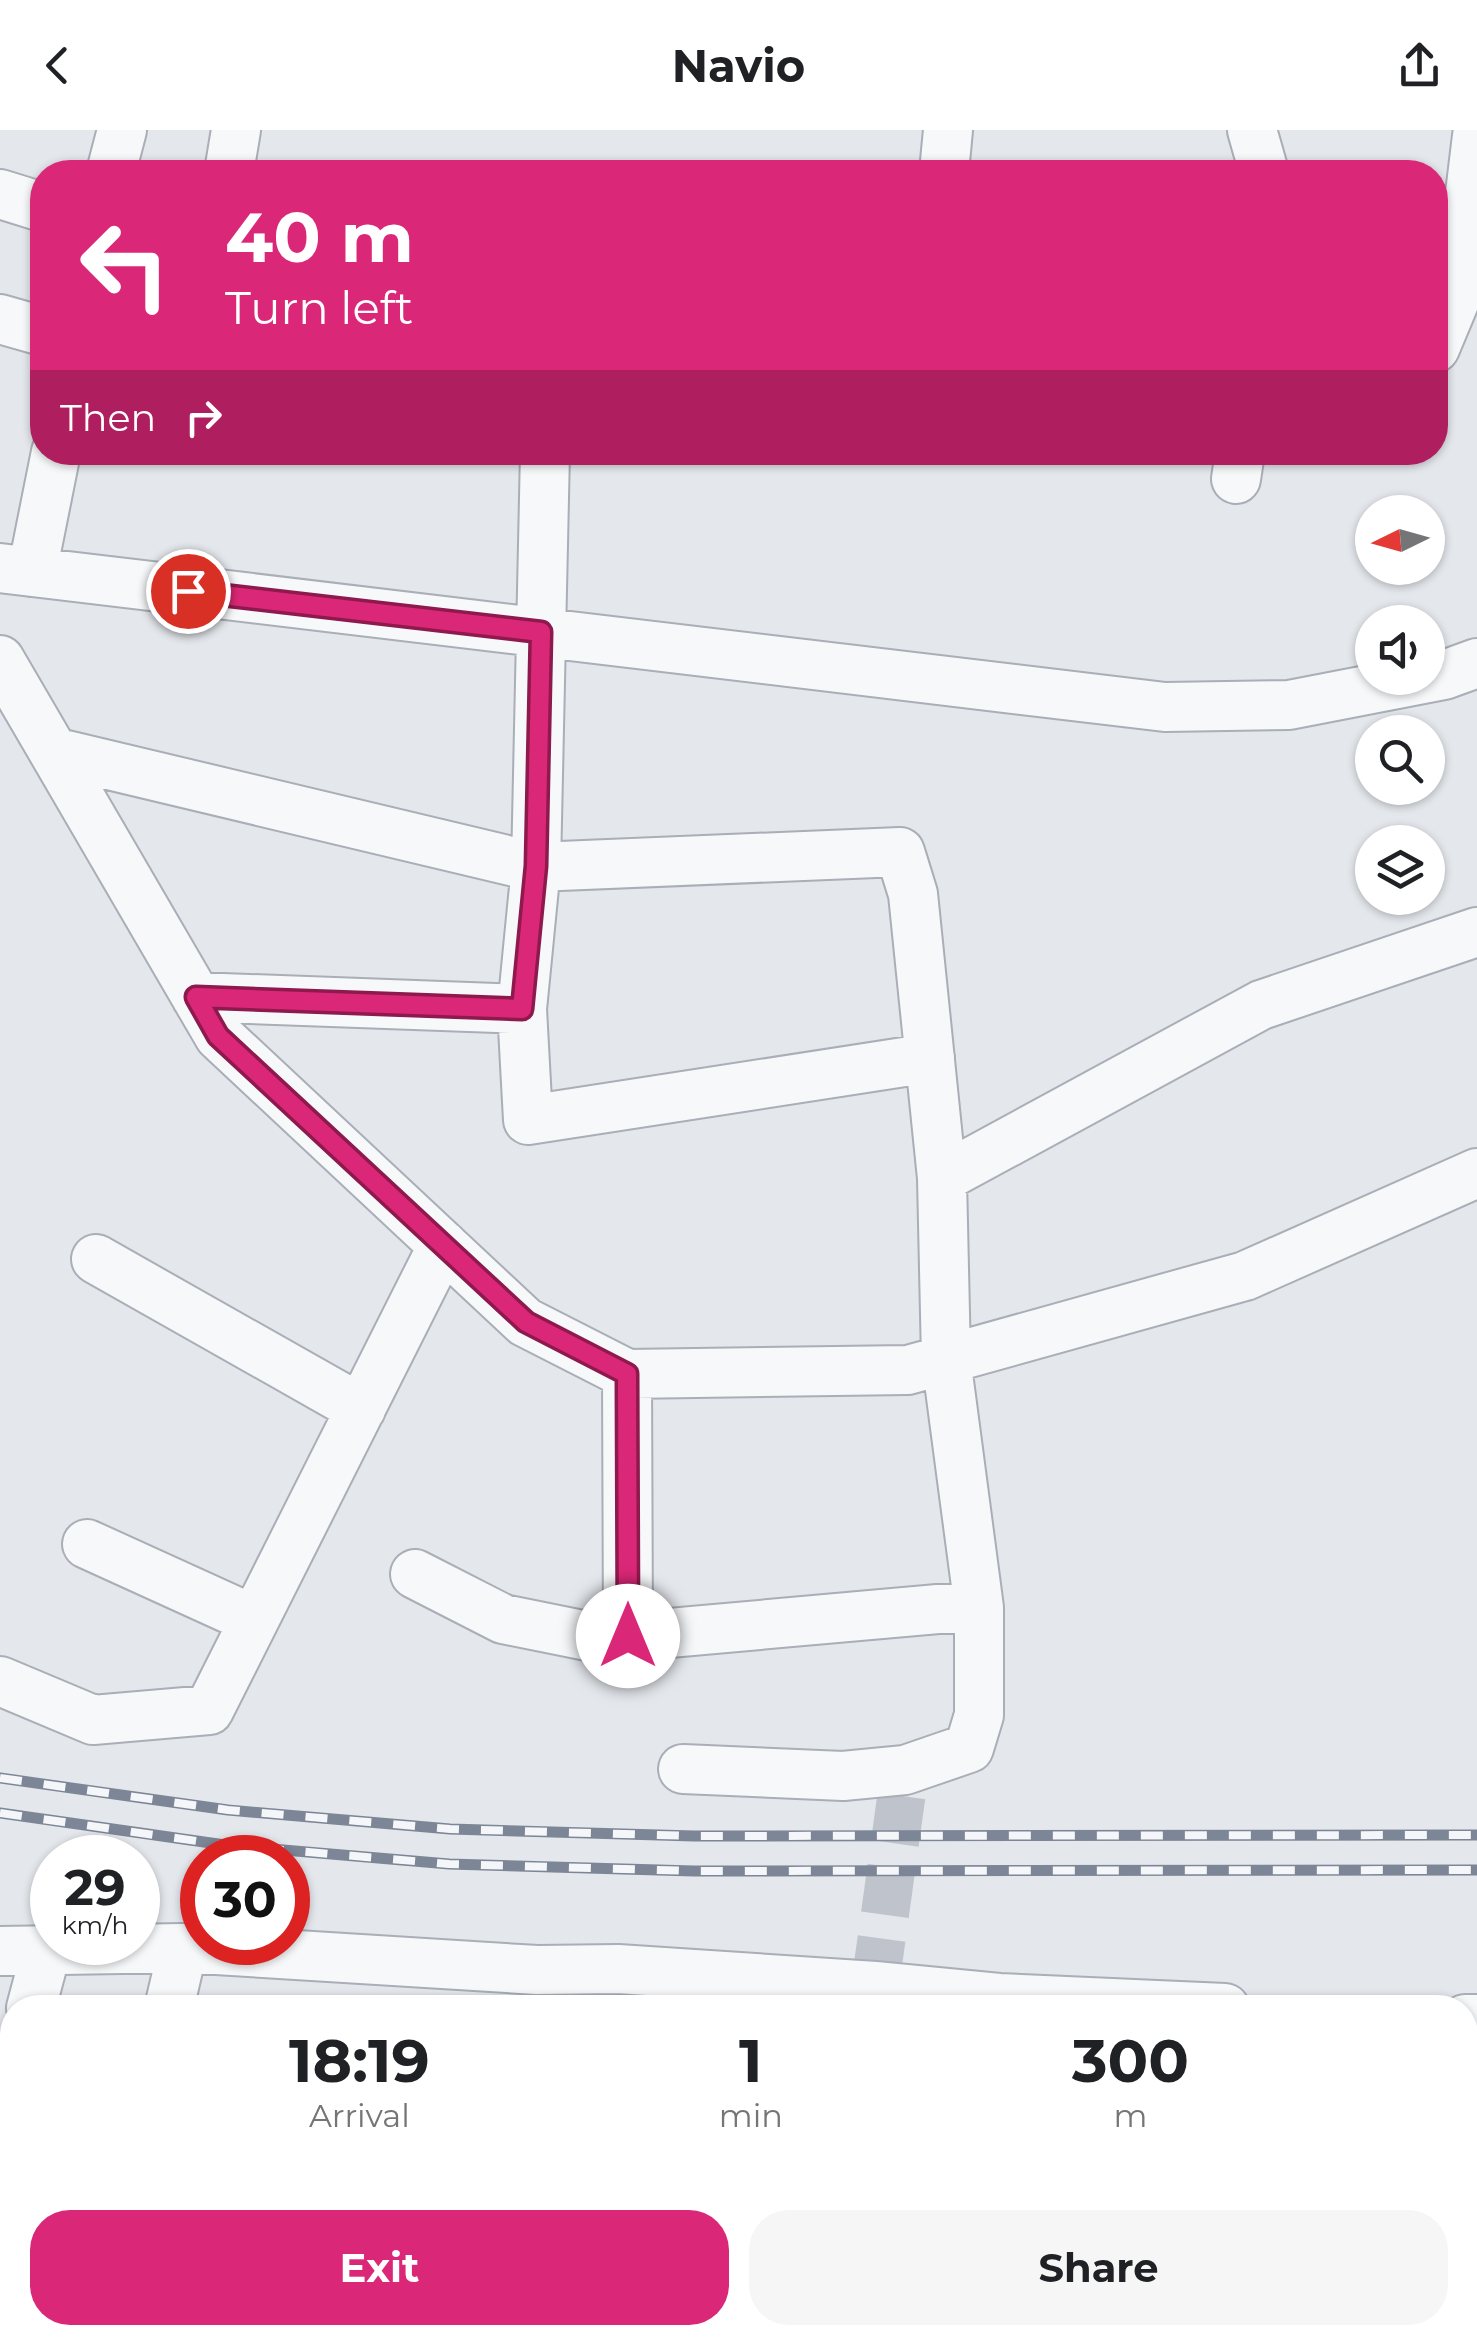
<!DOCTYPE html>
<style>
body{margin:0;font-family:Montserrat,sans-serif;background:#f6f6f6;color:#202124;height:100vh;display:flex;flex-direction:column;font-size:38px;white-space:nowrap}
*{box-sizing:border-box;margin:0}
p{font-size:32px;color:#757577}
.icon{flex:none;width:55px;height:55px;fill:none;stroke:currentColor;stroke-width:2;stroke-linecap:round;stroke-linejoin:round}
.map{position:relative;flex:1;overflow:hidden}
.details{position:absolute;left:0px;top:1865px;width:1478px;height:350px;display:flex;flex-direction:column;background:#fff;border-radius:40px 40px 0 0;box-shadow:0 2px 8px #0004}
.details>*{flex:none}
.banner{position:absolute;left:30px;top:30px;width:1418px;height:305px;border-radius:40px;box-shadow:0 2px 8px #0004;background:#db2777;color:#fff;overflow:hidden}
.needle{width:65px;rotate:265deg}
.controls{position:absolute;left:1355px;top:365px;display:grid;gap:20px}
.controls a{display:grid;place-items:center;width:90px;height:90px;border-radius:50%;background:#fff;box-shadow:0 2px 8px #0004;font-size:50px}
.speed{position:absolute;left:30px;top:1705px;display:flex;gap:20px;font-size:50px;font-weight:700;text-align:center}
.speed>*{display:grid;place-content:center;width:130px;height:130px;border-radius:50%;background:#fff;box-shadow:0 2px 8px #0004;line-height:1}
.speed small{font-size:25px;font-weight:400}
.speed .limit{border:15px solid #d22;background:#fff;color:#111}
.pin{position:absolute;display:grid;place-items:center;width:85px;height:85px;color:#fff;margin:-42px;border:5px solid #fff;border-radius:50%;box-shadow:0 2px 10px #0007}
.me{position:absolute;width:110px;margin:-55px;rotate:0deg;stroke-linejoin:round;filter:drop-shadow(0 0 8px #0008)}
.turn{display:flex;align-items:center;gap:35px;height:210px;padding:0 30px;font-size:45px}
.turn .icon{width:130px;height:130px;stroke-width:2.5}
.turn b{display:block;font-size:70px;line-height:85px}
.then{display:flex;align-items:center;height:95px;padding:0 30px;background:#0003;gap:20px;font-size:38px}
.eta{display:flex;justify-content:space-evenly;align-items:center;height:170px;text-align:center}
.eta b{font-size:60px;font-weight:700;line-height:70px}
.action{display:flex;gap:20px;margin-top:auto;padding:20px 30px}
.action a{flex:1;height:115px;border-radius:40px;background:#db2777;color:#fff;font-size:40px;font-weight:700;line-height:115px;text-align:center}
.action a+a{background:#f6f6f6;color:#202124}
header{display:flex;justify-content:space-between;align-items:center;height:130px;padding:0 30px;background:#fff;font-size:45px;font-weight:700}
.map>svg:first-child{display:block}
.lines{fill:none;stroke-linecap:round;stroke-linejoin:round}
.street-tunnel{stroke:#bfc3cb;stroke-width:48;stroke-dasharray:48 24;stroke-linecap:butt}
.street-casing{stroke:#a9aeb7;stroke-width:52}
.street{stroke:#f7f8fa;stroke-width:48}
.rail-casing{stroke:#7d8696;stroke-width:11}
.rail{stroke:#f4f6f9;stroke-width:8;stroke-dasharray:22;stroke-linecap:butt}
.route-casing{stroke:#8e194d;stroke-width:25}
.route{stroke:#db2777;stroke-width:18}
</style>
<header><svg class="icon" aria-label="back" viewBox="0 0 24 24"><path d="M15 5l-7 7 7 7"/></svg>Navio<svg class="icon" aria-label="share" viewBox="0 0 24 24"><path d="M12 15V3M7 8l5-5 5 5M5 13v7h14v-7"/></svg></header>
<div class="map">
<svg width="1477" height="2215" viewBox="0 0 1477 2215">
<rect width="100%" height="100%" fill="#e4e7ec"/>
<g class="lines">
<!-- street-tunnel -->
<path class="street-tunnel" d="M875,1856L905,1640"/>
<!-- street casing -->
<g class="street-casing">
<path id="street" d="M1252,0L1264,42
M111,42L122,0
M229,42L236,0
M944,42L948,0
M0,64L42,77
M0,189L42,201
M1435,218L1458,163L1477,6
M545,322L536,737L522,879L528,990L930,928
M1236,349L1240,322
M0,438L1165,577L1289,575L1444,545L1477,533
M32,442L56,322
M0,530L219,906L525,1192L627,1244L908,1240L1245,1146L1477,1043
M54,622L536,737L900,722L913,764L942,1048L946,1229L979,1478V1585L969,1618L905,1640L843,1646L683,1639
M196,867L522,879
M942,1048L1261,875L1477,802
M96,1129L361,1279
M627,1244L628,1506
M87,1414L254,1490
M415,1444L503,1489L602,1509L938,1479L979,1478
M0,1551L93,1590L209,1580L443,1115
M0,1821L183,1818L537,1840L618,1839L875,1856L999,1868L1225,1878
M31,1878L46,1822
M169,1878L183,1818
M1465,1889H1477
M0,1994L12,1948
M0,2179L12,2182
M100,2202L153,2215
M203,2215L207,2202
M394,2215L397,2202
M590,2215L591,2202
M736,2215L738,2202
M1265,2215V2202
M1398,2215V2202"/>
</g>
<!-- street -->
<use href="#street" class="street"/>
<!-- rail casing -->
<g class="rail-casing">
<path id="rail" d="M0,1648L228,1680L450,1699L694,1706L1477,1705
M0,1683L225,1715L449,1734L694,1741L1477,1740"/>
</g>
<!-- rail -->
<use href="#rail" class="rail"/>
</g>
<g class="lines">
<!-- route casing -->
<g class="route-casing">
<path id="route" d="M188,461L541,502L536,736L522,879L196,867L218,906L526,1192L627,1244L628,1506"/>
</g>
<!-- route -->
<use href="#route" class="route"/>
</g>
</svg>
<div class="controls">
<a><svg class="needle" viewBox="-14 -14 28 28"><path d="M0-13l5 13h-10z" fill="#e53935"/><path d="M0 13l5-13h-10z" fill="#757577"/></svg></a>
<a><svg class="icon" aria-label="sound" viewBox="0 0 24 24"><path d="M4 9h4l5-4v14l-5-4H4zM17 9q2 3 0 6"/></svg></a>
<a><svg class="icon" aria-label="search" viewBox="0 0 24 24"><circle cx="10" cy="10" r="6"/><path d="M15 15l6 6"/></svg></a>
<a><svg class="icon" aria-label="layers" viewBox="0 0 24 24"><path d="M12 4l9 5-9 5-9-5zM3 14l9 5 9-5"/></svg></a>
</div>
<div class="speed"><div>29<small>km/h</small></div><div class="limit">30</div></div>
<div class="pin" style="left:188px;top:461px;background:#d93025"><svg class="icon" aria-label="arrive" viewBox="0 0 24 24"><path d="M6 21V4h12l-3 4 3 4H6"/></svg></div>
<svg class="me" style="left:628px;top:1506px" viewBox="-20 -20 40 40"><circle r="19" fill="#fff"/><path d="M0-13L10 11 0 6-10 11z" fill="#db2777"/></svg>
<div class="banner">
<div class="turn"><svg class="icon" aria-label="left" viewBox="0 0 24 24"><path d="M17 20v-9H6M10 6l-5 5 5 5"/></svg><div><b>40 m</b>Turn left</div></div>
<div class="then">Then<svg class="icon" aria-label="right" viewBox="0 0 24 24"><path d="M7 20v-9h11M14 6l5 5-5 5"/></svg></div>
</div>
<section class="details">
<div class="eta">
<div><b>18:19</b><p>Arrival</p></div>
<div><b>1</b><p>min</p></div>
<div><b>300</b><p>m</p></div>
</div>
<div class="action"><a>Exit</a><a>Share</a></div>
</section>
</div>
